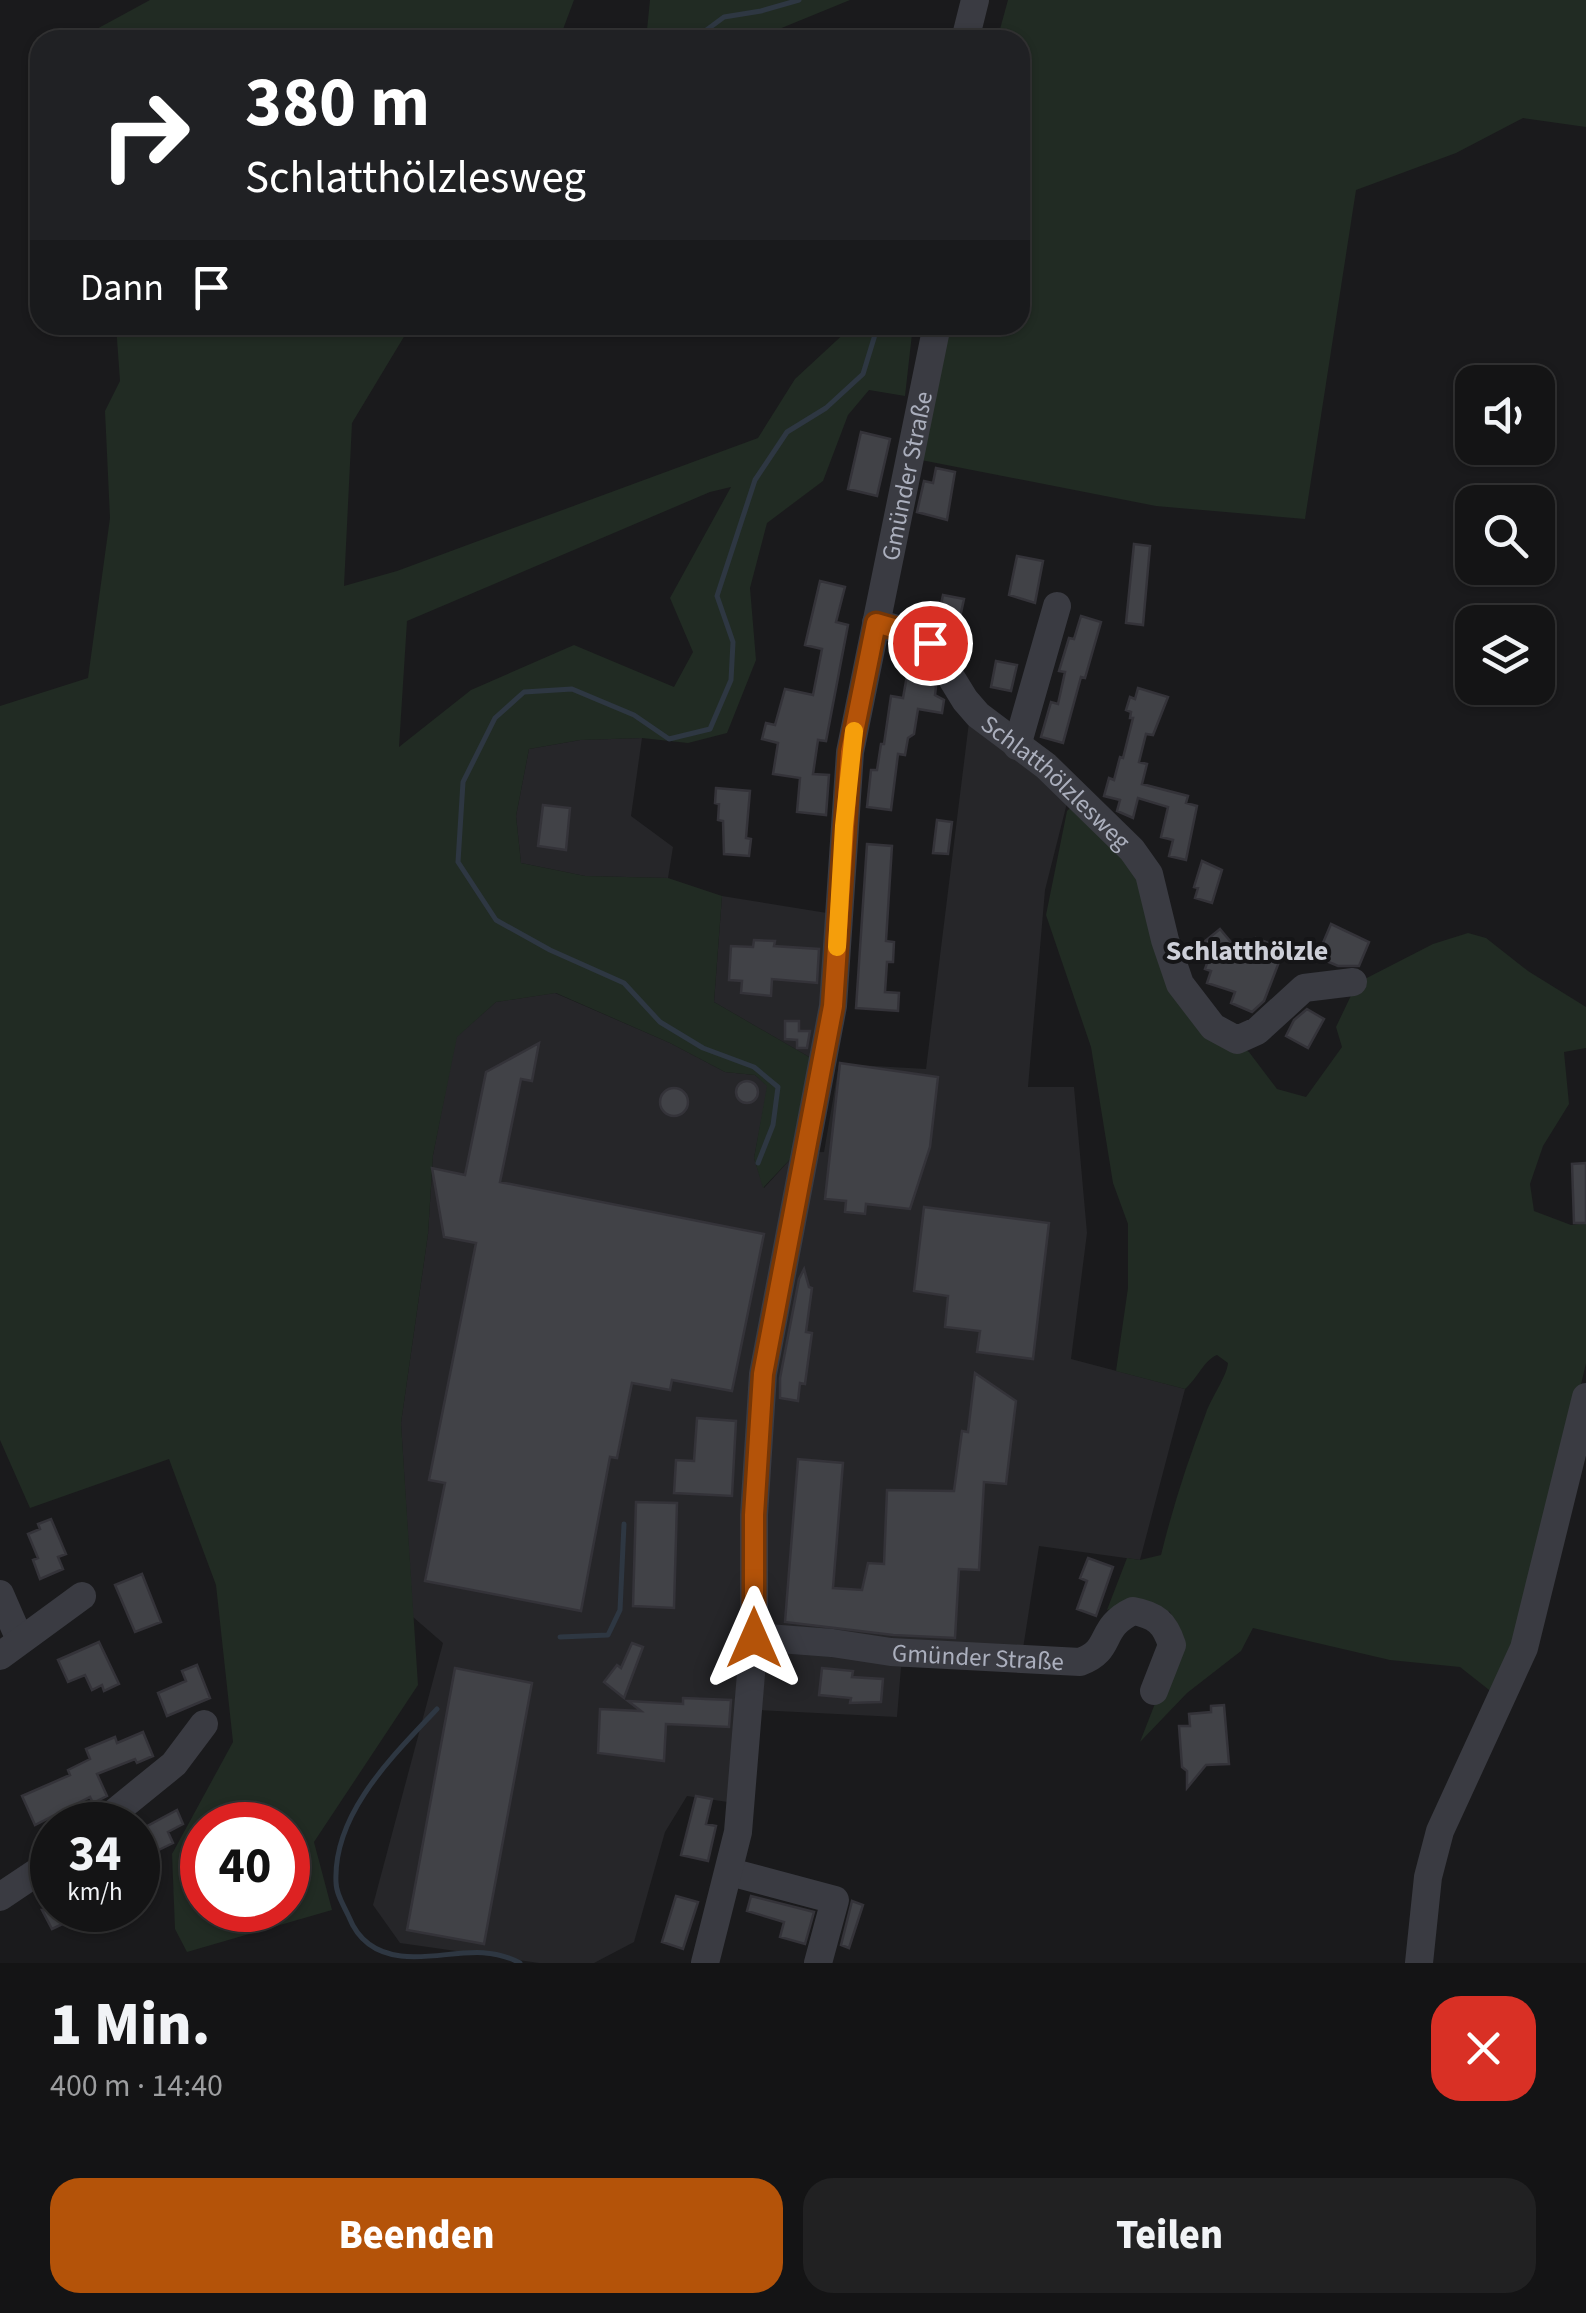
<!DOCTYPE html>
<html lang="de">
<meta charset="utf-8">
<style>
body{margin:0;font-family:"Source Sans 3",sans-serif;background:#212122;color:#f1f3f6;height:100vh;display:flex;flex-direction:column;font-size:38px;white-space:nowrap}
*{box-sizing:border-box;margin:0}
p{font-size:32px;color:#9d9ea0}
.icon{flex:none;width:55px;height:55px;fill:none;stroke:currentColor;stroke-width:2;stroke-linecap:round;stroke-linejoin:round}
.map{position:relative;height:1963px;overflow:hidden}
.sheet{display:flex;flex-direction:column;background:#141415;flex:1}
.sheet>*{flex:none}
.top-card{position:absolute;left:30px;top:30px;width:1000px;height:305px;border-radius:30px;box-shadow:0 2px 8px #0004,0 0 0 2px #333334;background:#202124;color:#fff;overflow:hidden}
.tools{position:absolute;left:1455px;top:365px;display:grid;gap:20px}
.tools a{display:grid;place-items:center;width:100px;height:100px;border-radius:20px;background:#141415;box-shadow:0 2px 8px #0004,0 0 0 2px #333334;font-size:50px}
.speed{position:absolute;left:30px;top:1802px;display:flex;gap:20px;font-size:50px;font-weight:700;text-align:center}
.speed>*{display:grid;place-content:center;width:130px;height:130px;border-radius:50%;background:#141415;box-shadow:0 2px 8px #0004,0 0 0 2px #333334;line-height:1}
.speed small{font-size:25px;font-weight:400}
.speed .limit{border:15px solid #d22;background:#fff;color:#111}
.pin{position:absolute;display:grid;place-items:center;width:85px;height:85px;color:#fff;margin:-42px;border:5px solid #fff;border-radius:50%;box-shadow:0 2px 10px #0007}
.me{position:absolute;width:110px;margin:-55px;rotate:0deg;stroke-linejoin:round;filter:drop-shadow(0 0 8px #0008)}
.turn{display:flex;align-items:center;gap:35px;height:210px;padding:0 50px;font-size:45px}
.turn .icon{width:130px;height:130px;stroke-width:2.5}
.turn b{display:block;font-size:70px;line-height:85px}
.then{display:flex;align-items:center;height:95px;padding:0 50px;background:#0003;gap:20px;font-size:38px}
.round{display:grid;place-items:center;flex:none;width:105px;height:105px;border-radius:30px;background:#212122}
.summary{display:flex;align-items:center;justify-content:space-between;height:170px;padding:0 50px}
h1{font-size:60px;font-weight:800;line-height:75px}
.action{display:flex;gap:20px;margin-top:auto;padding:20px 50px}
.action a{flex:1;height:115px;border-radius:30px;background:#b45309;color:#fff;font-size:40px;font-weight:800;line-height:115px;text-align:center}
.action a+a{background:#212122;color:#f1f3f6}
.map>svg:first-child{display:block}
.built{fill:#262629}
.green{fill:#212b23;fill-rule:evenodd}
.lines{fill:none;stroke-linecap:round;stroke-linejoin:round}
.stream{stroke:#2e3742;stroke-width:5}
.building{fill:#414247;stroke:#343339;stroke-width:2.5}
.minor{stroke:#3a3b42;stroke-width:28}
.route-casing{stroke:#753606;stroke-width:25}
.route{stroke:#b45309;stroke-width:18}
.slow{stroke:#f59e0b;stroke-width:18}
.labels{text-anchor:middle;stroke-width:8;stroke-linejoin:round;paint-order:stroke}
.street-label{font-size:25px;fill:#abafbd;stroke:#151517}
.neighbourhood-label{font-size:28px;font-weight:bold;fill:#cdcfd8;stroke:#151517}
</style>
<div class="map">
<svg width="1586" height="1963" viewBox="0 0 1586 1963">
<rect width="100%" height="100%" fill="#1a1a1c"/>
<!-- built -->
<path class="built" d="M970,714L1067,803L1045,890L1028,1087H1074L1087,1233L1071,1359L1185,1389L1140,1560L1039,1546L1020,1668L901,1667L897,1717L739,1709L728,1802L687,1796L665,1832L634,1942L594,1963H539L400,1943L373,1905L443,1643L413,1617L401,1423L428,1234L433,1155L456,1037L496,1002L555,993L670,1043L725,1072L755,1075L768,1086L754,1158L764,1188L796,1153L824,1152L839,1064L926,1069Z
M642,738L631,816L673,847L668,878L585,876L521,863L516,816L529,749L580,740Z
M722,896L827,913L823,1065L714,1002Z"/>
<!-- green -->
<path class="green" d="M150,0H574L559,40H83L82,37Z
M650,0H850L762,36L729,40H646Z
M1008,0H1586V127L1523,118L1456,153L1356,190L1305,519L1156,506L921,460L942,325H1020V40H997Z
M116,325H411L352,423L344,586L397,571L758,438L795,379L849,329V325H913L905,396L869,390L848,415L823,481L767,523L750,588L756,660L727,733L688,743L642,738L580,740L529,749L516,816L521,863L585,876L668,878L722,896L714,1002L823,1065L796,1153L763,1188L754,1158L767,1086L755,1075L725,1072L670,1043L556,993L496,1002L457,1037L433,1155L428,1234L401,1423L418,1685L314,1842L332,1910L187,1952L175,1929L172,1854L233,1742L216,1585L169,1459L30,1508L0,1440V706L88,678L110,518L105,411L120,381ZM731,487L670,598L693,652L674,687L574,645L471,690L399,747L407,621L710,492ZM202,1825H288V1910H202Z
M1074,804L1144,870L1160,940L1232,1043L1249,1052L1277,1089L1306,1097L1342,1047L1336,1027L1357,983L1433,944L1468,933L1486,938L1528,971L1586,1007V1048L1564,1052L1569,1104L1543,1146L1530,1184L1534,1211L1571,1225L1586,1223V1363L1520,1647L1493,1693L1460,1667L1390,1660L1253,1628L1241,1651L1187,1693L1140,1742L1170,1665L1185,1649L1170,1612L1136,1602L1107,1610L1127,1558L1140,1560L1161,1555C1173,1506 1188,1460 1206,1413C1211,1398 1227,1376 1228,1363L1217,1355C1204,1360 1197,1379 1185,1389L1116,1371L1128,1288V1224L1113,1183L1091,1047L1046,915L1067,811Z"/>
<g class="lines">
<!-- stream -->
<path class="stream" d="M693,40L724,17L761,11L799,0
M758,1163L773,1125L778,1087L754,1067L703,1048L660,1022L624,983L550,950L496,920L458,862L463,782L495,718L524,692L572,689L634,715L669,739L710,729L731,680L733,642L717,596L755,480L787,432L826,408L863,374L878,325
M560,1637L608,1635L620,1610L624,1524
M437,1709C393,1756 333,1813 336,1882C336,1894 344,1906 349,1917C358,1940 376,1953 401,1956C442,1961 480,1941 520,1963"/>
</g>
<!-- building -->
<path class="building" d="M861,432L890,439L877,496L848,489Z
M936,468L955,472L947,520L917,512L924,481L933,483Z
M1134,544L1150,546L1143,625L1126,623Z
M1017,556L1043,561L1035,603L1009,595Z
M820,581L845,587L836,622L848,625L826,741L818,740L813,774L829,775L826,815L797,812L800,778L773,774L778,743L762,739L766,723L775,725L785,689L813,695L822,649L805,645Z
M943,595L964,599L959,622L938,618Z
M1081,616L1101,622L1085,678L1081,677L1063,743L1041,737L1051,702L1058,704L1065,672L1059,671L1069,638L1074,639Z
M996,661L1017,665L1011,691L991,687Z
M908,670L928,673L936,687L935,695L944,700L942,713L918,709L914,734L908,738L905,755L898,754L891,810L867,807L871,770H877L881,744H884L891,696L903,698Z
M1138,688L1168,697L1153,735L1146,734L1139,762L1147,764L1142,784L1188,796L1186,803L1197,806L1186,860L1169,856L1173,840L1161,837L1168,807L1138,798L1133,818L1117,811L1120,800L1104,796L1109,778L1114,780L1120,757L1123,758L1133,718H1130L1131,712L1126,710L1130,697L1135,699Z
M716,788L750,791L746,838L751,839L749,856L724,854L723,821L718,820L719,804L715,803Z
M543,805L570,808L566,850L538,846Z
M937,820L952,822L948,854L933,853Z
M867,844L892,846L886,941L894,942L893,962H887L885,992L899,993L898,1011L856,1008Z
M1202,861L1222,870L1212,903L1195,898L1198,888L1194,887Z
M1331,924L1369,942L1359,966H1338L1317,957Z
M1220,929L1247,961L1256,938L1284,949L1264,1001L1252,1012L1231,1003L1235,992L1207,983L1211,971L1205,969L1211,952L1204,942Z
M754,940L775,941L774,946L819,949L817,983L772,979L771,996L741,993L742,981L729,980L731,946L753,947Z
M1307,1009L1324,1019L1308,1048L1286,1036L1294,1020Z
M785,1021H799V1031H810L807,1048H797V1040L785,1039Z
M539,1043L532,1081L521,1079L500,1182L764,1234L732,1391L672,1380L670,1390L632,1383L617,1458L610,1457L581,1611L425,1581L445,1483L429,1480L476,1243L444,1237L432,1168L465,1175L486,1072Z
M840,1063L938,1077L930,1147L910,1209L866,1204L865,1214L845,1212L846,1201L825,1199Z
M736 1092a11 11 0 1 1 22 0a11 11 0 1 1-22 0Z
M660 1102a14 14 0 1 1 28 0a14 14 0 1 1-28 0Z
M1586,1163V1223H1574L1572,1164Z
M924,1207L1049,1223L1033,1359L977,1352L980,1331L945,1327L948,1296L914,1291Z
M804,1269L809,1287L812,1288L806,1332L812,1333L805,1384L800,1383L798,1401L780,1398V1378L799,1279Z
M975,1373L1016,1401L1006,1484L984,1482L979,1570L959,1569L955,1638L893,1635L785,1622L798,1459L843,1463L833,1588L862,1590L868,1563L884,1564L887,1490L954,1491L962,1431L968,1432Z
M697,1418L736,1421L732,1496L674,1493L676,1460L694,1461Z
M636,1502L677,1503L674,1608L633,1606Z
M51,1519L66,1554L58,1557L63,1569L40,1579L33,1560L38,1558L28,1534L40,1529L38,1524Z
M1088,1558L1113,1567L1096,1616L1077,1609L1087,1581L1080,1578Z
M142,1574L161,1622L135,1632L115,1585Z
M99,1642L119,1684L104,1691L102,1685L92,1690L85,1675L68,1682L58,1660Z
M632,1643L643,1647L624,1698L604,1682L617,1665L621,1668Z
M197,1665L210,1698L167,1716L158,1693L186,1681L182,1671Z
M455,1668L532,1683L484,1944L407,1930Z
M822,1668L853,1671L852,1677L883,1679L881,1702L850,1703L851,1698L819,1695Z
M683,1698L731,1700L729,1727L666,1724L664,1761L598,1753L600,1709L641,1711L628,1701L683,1704Z
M1224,1705L1229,1764L1206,1765L1187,1788V1771L1182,1767L1179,1726H1190L1189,1714L1211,1712V1706Z
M143,1732L153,1756L137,1763L135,1759L97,1774L107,1796L93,1803L90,1797L35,1825L22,1796L70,1775L68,1770L90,1759L86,1749L115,1737L117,1743Z
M696,1796L712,1799L706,1824L716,1826L708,1861L681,1855Z
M177,1810L183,1824L168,1832L173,1843L138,1860V1831Z
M676,1896L698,1902L683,1949L662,1942Z
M751,1896L814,1912L805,1944L780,1937L784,1922L747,1911Z
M852,1901L863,1905L849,1948L841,1945Z
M42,1910H92L52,1929Z"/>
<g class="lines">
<!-- minor -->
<g class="minor">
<path d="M965,40L975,0"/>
<path id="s1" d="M876,623L921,636L930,643L965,700L978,715L1046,766L1132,850L1149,874L1165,940L1180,984L1213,1027L1237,1040L1257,1031L1304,988L1353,982"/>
<path d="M1017,746L1057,606"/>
<path d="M0,1594L20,1640"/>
<path id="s2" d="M754,1637L832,1643L891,1652L1080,1662C1114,1650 1097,1628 1133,1611C1156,1615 1165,1623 1172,1645L1154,1691"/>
<path d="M0,1656L82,1596"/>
<path d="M99,1825L174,1764L204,1724"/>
<path d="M730,1872L835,1900L818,1963"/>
<path d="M0,1897L52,1862"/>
<path id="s3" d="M705,1963L738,1832L754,1637V1515L763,1374L833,1006L850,752L937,325"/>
<path d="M1419,1963L1428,1877L1440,1831L1524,1648L1586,1397"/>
</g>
</g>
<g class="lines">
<!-- route casing -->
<g class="route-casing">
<path id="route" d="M754,1638V1515L763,1374L833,1006L850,752L876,623L921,636L930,643"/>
</g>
<!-- route -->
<use href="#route" class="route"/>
<!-- slow -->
<path class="slow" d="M837,947L844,826L854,731"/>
</g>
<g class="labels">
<!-- street labels -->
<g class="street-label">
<text dy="9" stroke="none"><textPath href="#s3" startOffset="1505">Gmünder Straße</textPath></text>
<text dy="9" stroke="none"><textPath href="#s1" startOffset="248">Schlatthölzlesweg</textPath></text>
<text dy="9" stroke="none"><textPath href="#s2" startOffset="225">Gmünder Straße</textPath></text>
</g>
<!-- neighbourhood labels -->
<g class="neighbourhood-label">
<text x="1247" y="960">Schlatthölzle</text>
</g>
</g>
</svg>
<div class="tools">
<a><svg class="icon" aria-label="sound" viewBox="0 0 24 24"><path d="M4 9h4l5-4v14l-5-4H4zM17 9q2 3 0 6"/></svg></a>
<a><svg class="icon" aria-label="search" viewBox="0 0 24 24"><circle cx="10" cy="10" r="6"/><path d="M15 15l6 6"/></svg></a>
<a><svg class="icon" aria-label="layers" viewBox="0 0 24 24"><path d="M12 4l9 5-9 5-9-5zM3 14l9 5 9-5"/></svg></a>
</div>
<div class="speed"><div>34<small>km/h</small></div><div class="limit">40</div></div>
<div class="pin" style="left:930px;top:643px;background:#d93025"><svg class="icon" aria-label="arrive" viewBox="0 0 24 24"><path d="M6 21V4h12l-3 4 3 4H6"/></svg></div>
<svg class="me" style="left:754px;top:1638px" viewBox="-20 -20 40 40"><path d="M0-17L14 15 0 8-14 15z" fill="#b45309" stroke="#fff" stroke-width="4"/></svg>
<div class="top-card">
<div class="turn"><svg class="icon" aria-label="right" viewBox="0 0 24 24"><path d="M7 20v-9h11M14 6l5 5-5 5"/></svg><div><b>380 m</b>Schlatthölzlesweg</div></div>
<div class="then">Dann<svg class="icon" aria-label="arrive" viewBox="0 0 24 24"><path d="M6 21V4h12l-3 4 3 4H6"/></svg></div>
</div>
</div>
<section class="sheet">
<div class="summary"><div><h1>1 Min.</h1><p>400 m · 14:40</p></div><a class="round" style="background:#d93025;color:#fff"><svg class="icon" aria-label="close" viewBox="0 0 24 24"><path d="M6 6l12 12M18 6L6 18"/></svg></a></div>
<div class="action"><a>Beenden</a><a>Teilen</a></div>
</section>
